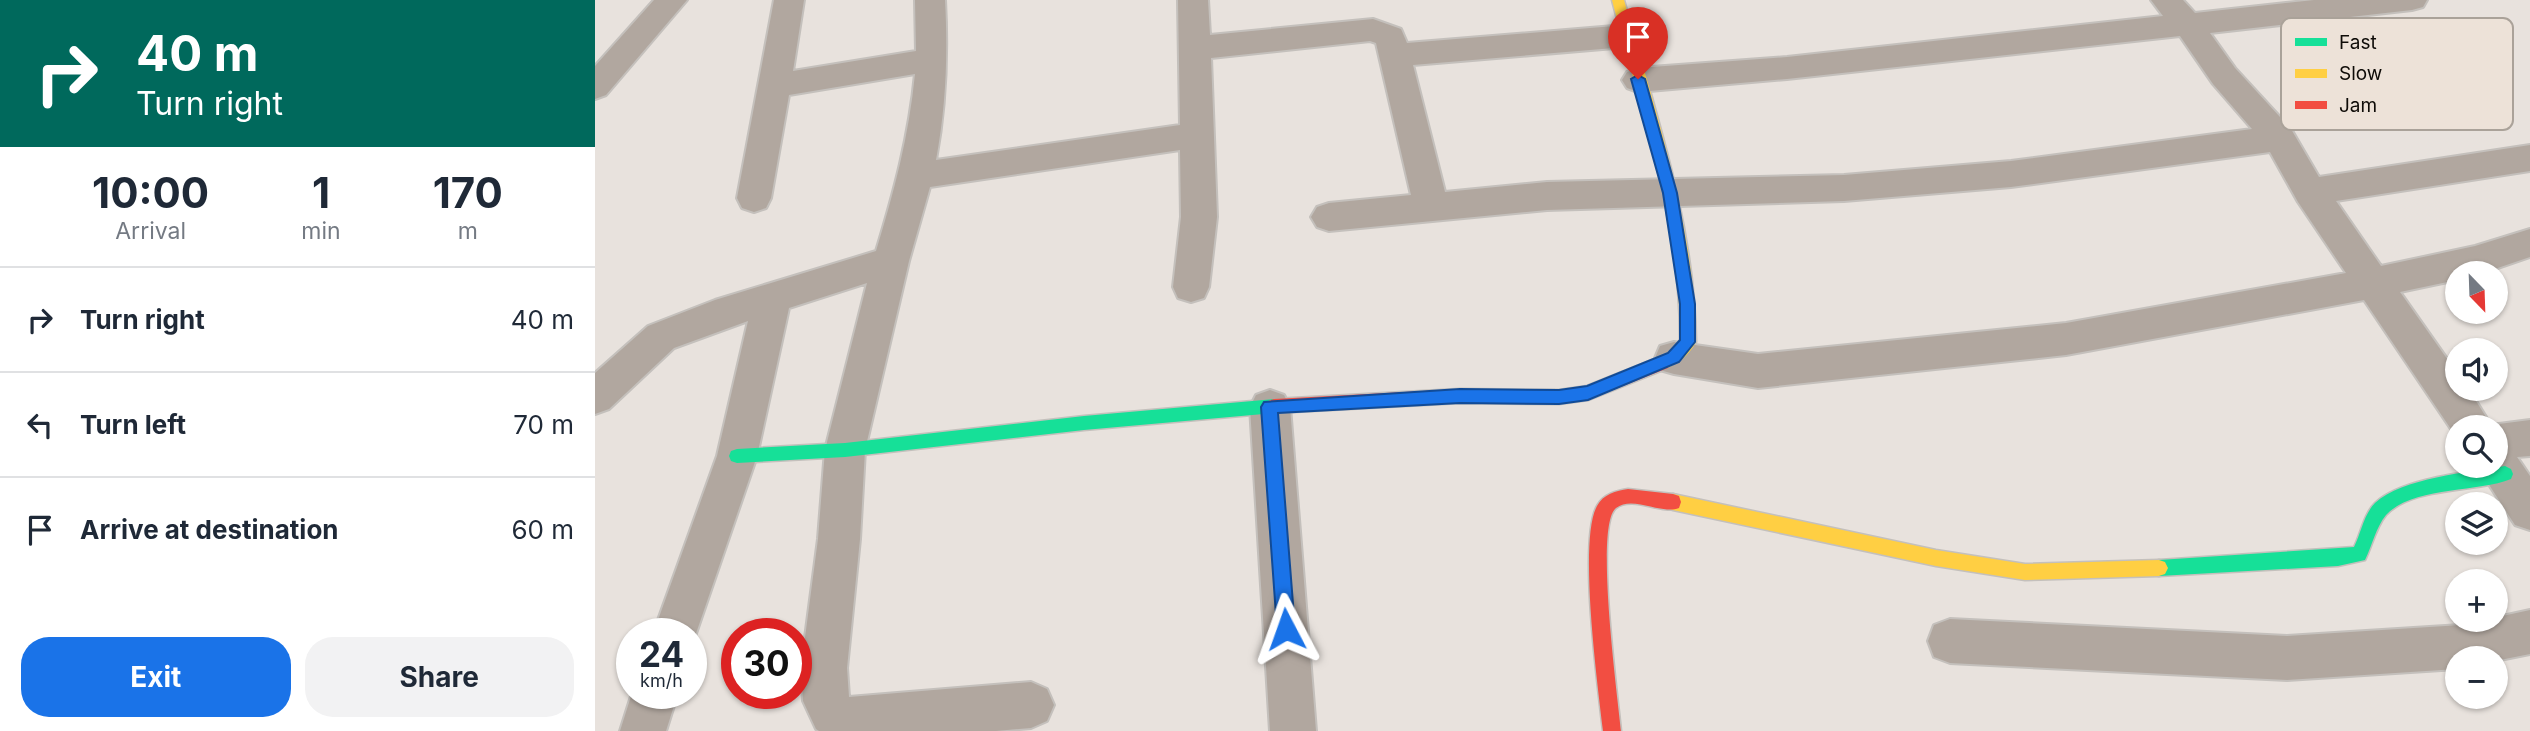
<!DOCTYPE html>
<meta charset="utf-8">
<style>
body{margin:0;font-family:Inter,sans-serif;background:#f2f2f3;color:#1f2937;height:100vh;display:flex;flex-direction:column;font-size:26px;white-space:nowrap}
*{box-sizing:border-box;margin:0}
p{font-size:23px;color:#747a83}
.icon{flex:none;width:38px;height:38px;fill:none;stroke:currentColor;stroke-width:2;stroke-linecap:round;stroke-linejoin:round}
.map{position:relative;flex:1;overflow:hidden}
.side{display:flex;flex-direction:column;background:#fff;width:595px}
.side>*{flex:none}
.hud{background:#00695c;color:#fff;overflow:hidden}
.needle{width:46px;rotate:157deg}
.controls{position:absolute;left:1850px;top:261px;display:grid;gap:14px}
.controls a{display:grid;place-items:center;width:63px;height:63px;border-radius:50%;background:#fff;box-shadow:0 2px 5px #0004;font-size:35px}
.speed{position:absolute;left:21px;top:618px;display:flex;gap:14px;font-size:35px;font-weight:700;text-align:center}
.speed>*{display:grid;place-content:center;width:91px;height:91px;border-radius:50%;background:#fff;box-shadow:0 2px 5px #0004;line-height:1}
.speed small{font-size:18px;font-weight:400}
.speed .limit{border:10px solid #d22;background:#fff;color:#111}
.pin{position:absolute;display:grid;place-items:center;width:60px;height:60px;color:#fff;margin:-72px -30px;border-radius:50% 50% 50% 0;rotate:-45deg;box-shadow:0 0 7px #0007}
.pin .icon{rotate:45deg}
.me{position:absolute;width:77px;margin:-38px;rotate:356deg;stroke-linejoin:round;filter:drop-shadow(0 0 5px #0008)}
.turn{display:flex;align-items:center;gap:24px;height:147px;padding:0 21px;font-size:32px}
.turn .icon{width:91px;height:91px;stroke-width:2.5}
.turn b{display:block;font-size:49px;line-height:60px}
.eta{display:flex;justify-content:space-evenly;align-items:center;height:119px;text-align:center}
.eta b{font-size:42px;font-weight:700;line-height:49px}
.button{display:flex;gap:14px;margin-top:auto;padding:14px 21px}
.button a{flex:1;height:80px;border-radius:28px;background:#1a73e8;color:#fff;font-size:28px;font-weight:700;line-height:80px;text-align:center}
.button a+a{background:#f2f2f3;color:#1f2937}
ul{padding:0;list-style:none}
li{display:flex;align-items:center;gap:21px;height:105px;padding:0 21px;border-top:2px solid #e0e1e3}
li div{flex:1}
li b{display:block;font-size:26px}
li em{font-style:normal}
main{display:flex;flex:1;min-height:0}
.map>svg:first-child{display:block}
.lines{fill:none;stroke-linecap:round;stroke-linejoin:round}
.street-casing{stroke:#c4c0bc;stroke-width:4}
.fast-casing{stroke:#c4c0bc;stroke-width:3}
.slow-casing{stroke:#c4c0bc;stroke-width:3}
.jam-casing{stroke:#c4c0bc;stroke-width:3}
.street{fill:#b1a79f;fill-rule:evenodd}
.fast{fill:#16e098;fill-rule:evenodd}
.slow{fill:#ffcf43;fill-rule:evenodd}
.jam{fill:#f24e42;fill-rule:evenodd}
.route{fill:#1a73e8;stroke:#114b97;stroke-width:2}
.key{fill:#ede2d8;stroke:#aaa299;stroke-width:2}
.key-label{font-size:19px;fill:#0e0b07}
</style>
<main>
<section class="side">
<div class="hud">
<div class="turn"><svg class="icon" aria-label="right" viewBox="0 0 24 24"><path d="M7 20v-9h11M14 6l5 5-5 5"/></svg><div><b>40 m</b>Turn right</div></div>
</div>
<div class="eta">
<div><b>10:00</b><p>Arrival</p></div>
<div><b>1</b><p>min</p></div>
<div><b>170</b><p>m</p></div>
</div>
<ul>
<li><svg class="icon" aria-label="right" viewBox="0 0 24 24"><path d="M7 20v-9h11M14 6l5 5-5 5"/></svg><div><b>Turn right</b></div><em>40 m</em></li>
<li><svg class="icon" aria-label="left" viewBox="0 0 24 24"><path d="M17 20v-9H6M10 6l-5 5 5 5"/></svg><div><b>Turn left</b></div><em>70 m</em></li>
<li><svg class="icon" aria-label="arrive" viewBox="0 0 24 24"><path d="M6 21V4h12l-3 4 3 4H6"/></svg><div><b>Arrive at destination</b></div><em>60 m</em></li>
</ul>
<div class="button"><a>Exit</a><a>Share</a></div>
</section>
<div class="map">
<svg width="1935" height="731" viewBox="0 0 1935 731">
<rect width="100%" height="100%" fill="#e8e2dd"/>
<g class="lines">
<!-- street casing -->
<g class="street-casing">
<path id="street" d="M59,0H92L11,95L0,99V66Z
M179,0H209L198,71L321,51L320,0H350C353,55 351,106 341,160L585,125L583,0H613L615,35L778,19L806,29L812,43L1031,25L1042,28L1047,36L1042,44L1031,47L818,65L850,192L952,182L1249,175L1416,161L1657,129L1618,84L1585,36L1192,79L1043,92L1032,88L1027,80L1032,72L1043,68L1192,57L1568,16L1556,0H1588L1600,13L1719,0H1832L1828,7L1817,10L1615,33L1640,68L1696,129L1724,177L1935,145V171L1741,201L1786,266L1880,246L1935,229V257L1888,273H1862V280L1805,292L1862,373V388H1873L1896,425L1935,420V456L1922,457L1935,476V530L1920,525L1882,466H1900V427H1862V438L1769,300L1471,355L1163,388L1079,374L1065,370L1060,358L1065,346L1079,342L1163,354L1471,323L1751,273L1703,202L1675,152L1416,187L1249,201L952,210L734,231L722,227L716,217L722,207L734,203L816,195L781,43L775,41L616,58L622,217L614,287L609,298L596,302L583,298L578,287L586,217L585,150L335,187L314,261L270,450L265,539L252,668L254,697L436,682L452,689L459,705L452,721L436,728L401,731H224L221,729L208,701L206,668L223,539L230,450L272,283L194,308L162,456L96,648V634H58L122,456L153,321L79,348L14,409L0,414V373L53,326L120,300L281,251C299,192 314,136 320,74L194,95L176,198L171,208L159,212L147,208L142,198Z
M675,390L689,395L695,407L721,731H675L655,407L661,395Z
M1935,610V654L1900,661V658H1862V669L1692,680L1355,663L1339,657L1333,641L1339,625L1355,619L1692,636L1866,625Z
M37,693H83L71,731H25Z"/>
</g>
<!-- fast casing -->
<g class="fast-casing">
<path id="fast" d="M679,399L685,401L687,406L685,411L679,413L489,430L250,457L142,463L136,461L134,456L136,451L142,449L250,443L489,416Z
M1910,466L1916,469L1918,474L1916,479C1881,493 1818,486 1791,515C1781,527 1777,546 1770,560L1743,566L1564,576L1558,574L1555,568L1558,562L1564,560L1759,547C1766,533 1769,514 1780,503C1807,478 1874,472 1910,466Z"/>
</g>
<!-- slow casing -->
<g class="slow-casing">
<path id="slow" d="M1017,0H1029C1060,111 1100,226 1101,342C1093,357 1083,364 1067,370L1061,368L1059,363L1061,358L1073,353L1085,340C1086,225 1046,111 1017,0Z
M1078,494L1341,550L1430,564L1564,560L1570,562L1573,568L1570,574L1564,576L1430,580L1341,566L1078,510L1072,508L1070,502L1072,496Z"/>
</g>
<!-- jam casing -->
<g class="jam-casing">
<path id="jam" d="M1067,356L1073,358L1075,363L1073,368L993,400L964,404L865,403L679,413L673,411L671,406L673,401L679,399L865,389L964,390L992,386Z
M1033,489L1078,494L1084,496L1086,502L1084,508C1066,515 1038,495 1021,508C999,525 1023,698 1026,731H1008C1003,688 983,540 1002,506C1008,494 1021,491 1033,489Z"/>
</g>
<!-- street -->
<use href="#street" class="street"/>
<!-- fast -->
<use href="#fast" class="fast"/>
<!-- slow -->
<use href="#slow" class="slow"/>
<!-- jam -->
<use href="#jam" class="jam"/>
</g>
<!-- route -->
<path class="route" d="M1043,75L1050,79L1082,193L1100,304V342L1084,362L993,400L964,404L865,403L683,413L700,629L697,635L691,638L684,635L682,629L666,407L669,402L865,389L964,390L992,386L1073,353L1085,340V304L1068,193L1036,79Z"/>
<!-- legend -->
<rect x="1686" y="18" width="232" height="112" rx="10" class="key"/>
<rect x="1700" y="38" width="32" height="8" fill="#16e098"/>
<rect x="1700" y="69" width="32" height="9" fill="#ffcf43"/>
<rect x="1700" y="101" width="32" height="8" fill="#f24e42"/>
<g class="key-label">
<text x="1744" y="49">Fast</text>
<text x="1744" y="80">Slow</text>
<text x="1744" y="112">Jam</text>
</g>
</svg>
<div class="controls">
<a><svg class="needle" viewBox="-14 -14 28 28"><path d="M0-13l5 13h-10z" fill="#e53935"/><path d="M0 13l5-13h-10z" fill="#747a83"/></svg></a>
<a><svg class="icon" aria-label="sound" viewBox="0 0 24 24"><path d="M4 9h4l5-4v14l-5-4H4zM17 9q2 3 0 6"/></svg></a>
<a><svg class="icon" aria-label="search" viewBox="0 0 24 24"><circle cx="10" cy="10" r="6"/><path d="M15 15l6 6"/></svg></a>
<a><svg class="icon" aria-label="layers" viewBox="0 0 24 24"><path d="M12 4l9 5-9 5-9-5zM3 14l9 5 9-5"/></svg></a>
<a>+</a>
<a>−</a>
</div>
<div class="speed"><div>24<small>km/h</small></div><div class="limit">30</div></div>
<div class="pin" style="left:1043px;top:79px;background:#d93025"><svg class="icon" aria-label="arrive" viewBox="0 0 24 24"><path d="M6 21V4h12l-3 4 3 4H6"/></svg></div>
<svg class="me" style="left:691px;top:629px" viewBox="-20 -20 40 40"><path d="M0-17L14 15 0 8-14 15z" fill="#1a73e8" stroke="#fff" stroke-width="4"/></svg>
</div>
</main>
